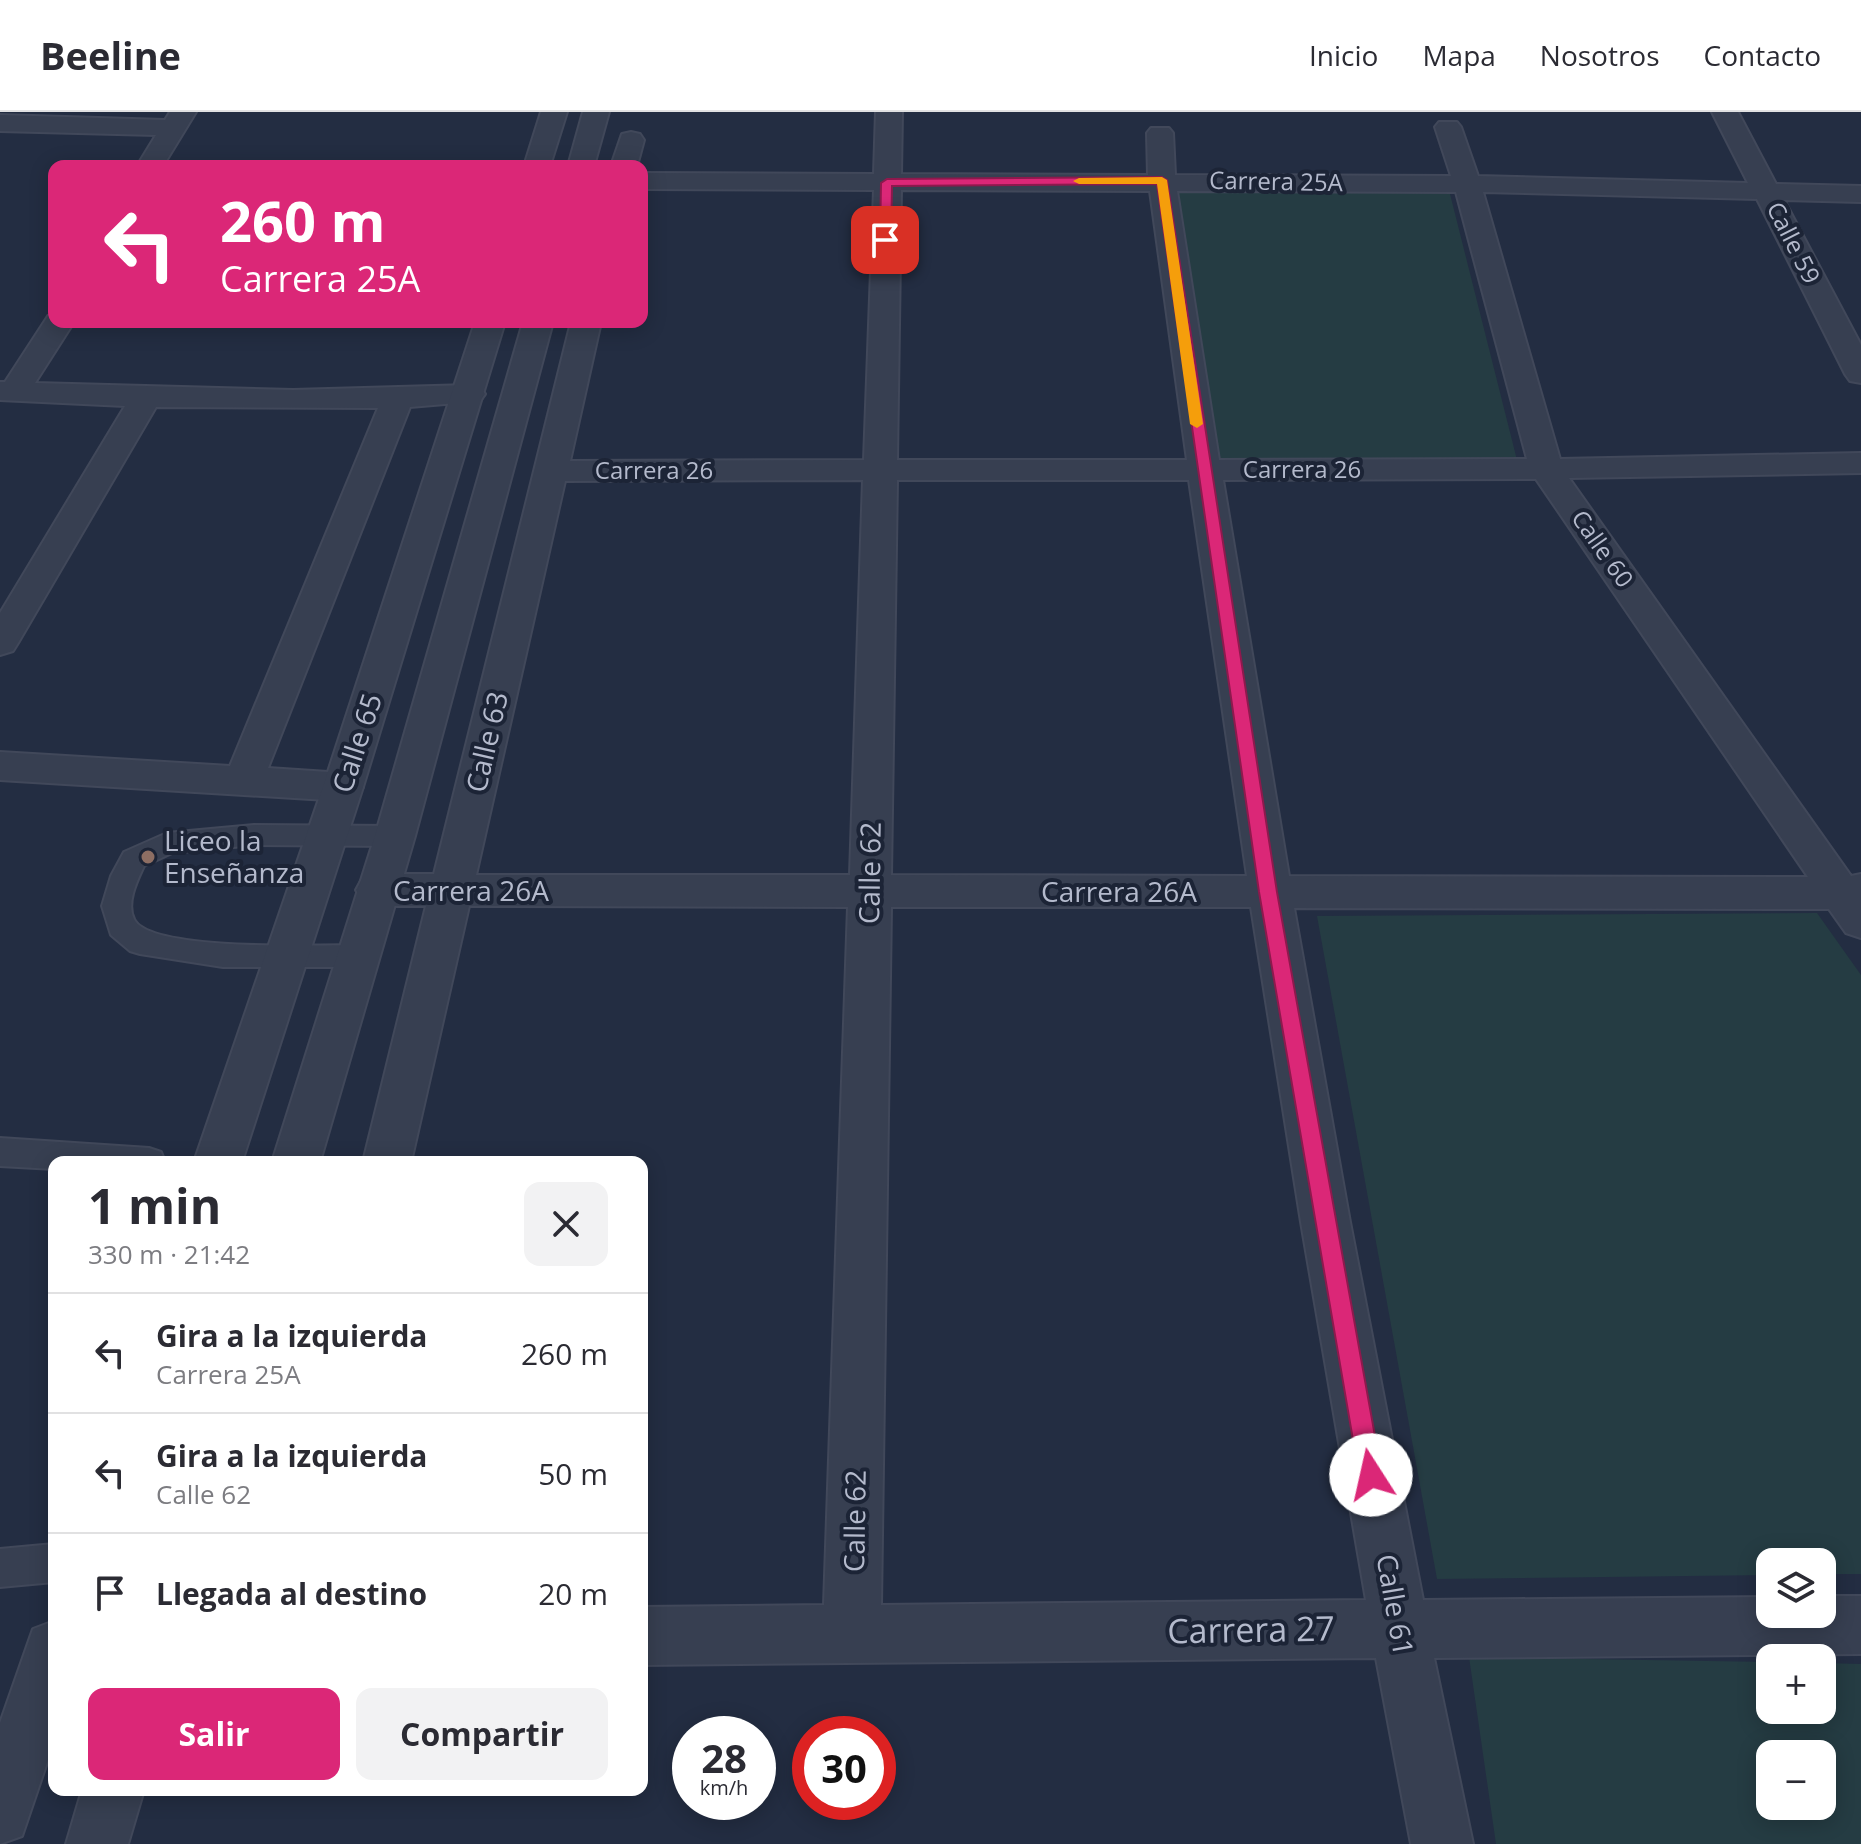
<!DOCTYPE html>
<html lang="es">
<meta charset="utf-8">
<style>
body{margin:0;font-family:"Open Sans",sans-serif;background:#f2f2f3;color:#2b2b33;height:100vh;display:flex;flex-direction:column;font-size:30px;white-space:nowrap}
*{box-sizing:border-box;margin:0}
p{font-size:26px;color:#7c7c81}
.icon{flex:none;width:44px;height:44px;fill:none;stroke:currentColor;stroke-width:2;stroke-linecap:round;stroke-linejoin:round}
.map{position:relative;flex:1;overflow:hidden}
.details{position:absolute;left:48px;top:1044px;width:600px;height:640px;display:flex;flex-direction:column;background:#fff;border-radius:16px;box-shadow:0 4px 20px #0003}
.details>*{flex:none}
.hud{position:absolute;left:48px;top:48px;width:600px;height:168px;border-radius:16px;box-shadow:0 4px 20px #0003;background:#db2777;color:#fff;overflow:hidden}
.buttons{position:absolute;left:1756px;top:1436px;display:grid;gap:16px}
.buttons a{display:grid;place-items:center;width:80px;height:80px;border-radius:16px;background:#fff;box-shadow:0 4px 20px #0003;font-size:40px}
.speed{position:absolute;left:672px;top:1604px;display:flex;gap:16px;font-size:40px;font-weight:700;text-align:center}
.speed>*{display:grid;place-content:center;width:104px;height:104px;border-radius:50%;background:#fff;box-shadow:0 4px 20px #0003;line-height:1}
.speed small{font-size:20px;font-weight:400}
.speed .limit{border:12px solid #d22;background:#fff;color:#111}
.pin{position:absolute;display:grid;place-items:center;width:68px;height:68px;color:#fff;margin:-34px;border-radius:16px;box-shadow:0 4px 12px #0006}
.me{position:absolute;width:88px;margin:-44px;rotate:350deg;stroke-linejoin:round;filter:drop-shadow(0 0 6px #0008)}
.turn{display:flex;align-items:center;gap:28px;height:168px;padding:0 40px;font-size:36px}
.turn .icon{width:104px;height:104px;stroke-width:2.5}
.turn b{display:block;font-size:56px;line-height:68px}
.round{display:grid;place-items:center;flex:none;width:84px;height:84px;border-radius:16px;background:#f2f2f3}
.head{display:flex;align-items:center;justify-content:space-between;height:136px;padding:0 40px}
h1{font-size:48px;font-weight:700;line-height:60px}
.button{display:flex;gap:16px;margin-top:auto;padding:16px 40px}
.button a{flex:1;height:92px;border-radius:16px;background:#db2777;color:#fff;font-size:32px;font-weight:700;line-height:92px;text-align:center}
.button a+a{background:#f2f2f3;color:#2b2b33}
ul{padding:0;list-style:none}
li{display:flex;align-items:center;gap:24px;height:120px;padding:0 40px;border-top:2px solid #e1e1e2}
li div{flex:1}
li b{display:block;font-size:30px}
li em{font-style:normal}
header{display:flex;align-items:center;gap:48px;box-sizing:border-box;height:112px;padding:0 40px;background:#fff;border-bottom:2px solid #e1e1e2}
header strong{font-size:38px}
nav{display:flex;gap:44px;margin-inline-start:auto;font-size:28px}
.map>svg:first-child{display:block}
.green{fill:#253c43;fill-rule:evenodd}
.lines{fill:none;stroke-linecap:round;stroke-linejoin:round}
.service-casing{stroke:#41485a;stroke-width:4}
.minor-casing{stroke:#41485a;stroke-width:4}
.tertiary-casing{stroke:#41485a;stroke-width:4}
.service{fill:#373f51;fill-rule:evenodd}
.minor{fill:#373f51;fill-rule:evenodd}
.tertiary{fill:#373f51;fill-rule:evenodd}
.route{fill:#db2777;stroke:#8e194d;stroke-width:2}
.slow{fill:#f59e0b}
.education-dot{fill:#8d6e63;stroke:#1c2436;stroke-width:3}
.labels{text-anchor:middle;stroke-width:8;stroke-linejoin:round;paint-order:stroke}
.far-street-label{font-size:24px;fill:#b4bacc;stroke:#1c2436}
.street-label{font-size:28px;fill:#b4bacc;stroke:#1c2436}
.poi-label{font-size:28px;fill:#b4bacc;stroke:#1c2436;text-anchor:start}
.near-street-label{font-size:34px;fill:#b4bacc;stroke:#1c2436}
</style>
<header>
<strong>Beeline</strong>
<nav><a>Inicio</a><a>Mapa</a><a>Nosotros</a><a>Contacto</a></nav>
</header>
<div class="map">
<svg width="1861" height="1732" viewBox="0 0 1861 1732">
<rect width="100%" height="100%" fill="#232d42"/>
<!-- green -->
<path class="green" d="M1173,78H1449L1517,348L1215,350Z
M1817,801L1861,863V1462H1822V1450H1770V1463L1437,1467L1317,804Z
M1469,1545L1770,1550V1598H1822V1551L1861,1552V1732H1496ZM1770,1642H1822V1694H1770Z"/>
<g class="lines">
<!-- service casing -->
<g class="service-casing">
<path id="service" d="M254,713L395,714L405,717L409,724L405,731L395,734L254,733L172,741L144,754C137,769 126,791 134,807C149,840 321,833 358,833L368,836L373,844L368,852L358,855H223L140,842L130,839L111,823L102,794L111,764L124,740L167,721Z
M0,1026L149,1036L161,1040L165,1050H54V1057L0,1054Z
M54,1432V1470L0,1475V1437Z"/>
</g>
<!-- minor casing -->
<g class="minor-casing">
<path id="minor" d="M170,0H196L163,54H137L156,23L0,19V3L165,8Z
M876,0H902L901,62L1148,63L1147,21L1151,16H1169L1173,21L1175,63L1451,64L1435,15L1439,10H1457L1461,15L1478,64L1748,71L1712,0H1738L1776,72L1861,74V90L1784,88L1861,233V271L1850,269L1845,262L1757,87L1483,80L1560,347L1861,341V361L1569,366L1851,764L1861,762V826L1846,821L1829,797L1294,796L1350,1110L1423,1488L1770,1485V1502H1822V1484H1861V1542L1434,1546L1473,1732H1411L1376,1546L642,1553V1495L824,1493L848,795L469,794L411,1050H363L426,794H377L362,789L356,778L362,767L377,762H434L571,210H601L570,349L864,348L874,78L642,77V61L874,62ZM901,78L1150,79L1187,348H897ZM1177,79L1456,80L1527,347L1219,348ZM1536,367L1808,765L1289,764L1223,368ZM863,368L850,763H476L565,369ZM897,368H1189L1247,764L891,763ZM891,795H1251L1301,1110L1366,1488L881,1493Z
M631,20L640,22L644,28L637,54H611L622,22Z
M54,202V210H74L35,271L293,278L469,273L480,275L485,282L480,289L410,295L268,656L343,661L357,665L363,675L357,685L343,689L0,668V640L230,654L378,296L156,295L18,531L13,539L0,543V501L125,294L0,288V270H5L48,204Z"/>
</g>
<!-- tertiary casing -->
<g class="tertiary-casing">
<path id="tertiary" d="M541,0H567L550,54H524Z
M583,0H609L594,54H568Z
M475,210H505L363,675L242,1050H194L323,675Z
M523,210H553L415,724L320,1050H272L375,724Z
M54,1509V1630L22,1724L0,1732V1611L33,1517Z
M82,1678H144L128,1732H66Z"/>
</g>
<!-- service -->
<use href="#service" class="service"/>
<!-- minor -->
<use href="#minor" class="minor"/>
<!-- tertiary -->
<use href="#tertiary" class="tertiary"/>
</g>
<!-- route -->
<path class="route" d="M1162,65L1167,68L1277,780L1382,1363L1379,1371L1371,1374L1363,1371L1359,1363L1259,780L1157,72L892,74L891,128L885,132L880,128L881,71L887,67Z"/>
<!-- slow -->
<path class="slow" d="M1162,65L1167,68L1203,312L1197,316L1190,312L1157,72H1079L1073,69L1079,66Z"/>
<!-- markers -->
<circle class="education-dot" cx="148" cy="745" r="8"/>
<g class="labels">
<!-- far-street labels -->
<g class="far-street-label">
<text transform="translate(1276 70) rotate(1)" y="8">Carrera 25A</text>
<text transform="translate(1793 131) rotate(63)" y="8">Calle 59</text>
<text x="1302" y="366">Carrera 26</text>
<text x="654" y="367">Carrera 26</text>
<text transform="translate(1602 437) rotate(55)" y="8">Calle 60</text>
</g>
<!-- street labels -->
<g class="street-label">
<text transform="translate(487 630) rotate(-77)" y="10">Calle 63</text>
<text transform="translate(357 631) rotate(-72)" y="10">Calle 65</text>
<text transform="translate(870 761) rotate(-89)" y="10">Calle 62</text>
<text x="471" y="789">Carrera 26A</text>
<text x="1119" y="790">Carrera 26A</text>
<text transform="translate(855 1409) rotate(-89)" y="10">Calle 62</text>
<text transform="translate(1395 1493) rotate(80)" y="10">Calle 61</text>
</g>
<!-- poi labels -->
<g class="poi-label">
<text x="164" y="739">Liceo la<tspan x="164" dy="32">Enseñanza</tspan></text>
</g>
<!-- near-street labels -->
<g class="near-street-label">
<text transform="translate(1251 1518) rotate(-1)" y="12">Carrera 27</text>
</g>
</g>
</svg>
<div class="buttons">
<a><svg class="icon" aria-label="layers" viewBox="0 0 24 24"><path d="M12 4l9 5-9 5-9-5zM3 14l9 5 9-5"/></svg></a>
<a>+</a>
<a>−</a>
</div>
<div class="speed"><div>28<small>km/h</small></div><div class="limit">30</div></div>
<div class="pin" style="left:885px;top:128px;background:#d93025"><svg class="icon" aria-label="arrive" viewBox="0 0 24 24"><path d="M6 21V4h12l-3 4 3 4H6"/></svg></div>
<svg class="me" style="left:1371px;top:1363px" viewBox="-20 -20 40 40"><circle r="19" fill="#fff"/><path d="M0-13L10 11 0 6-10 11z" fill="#db2777"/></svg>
<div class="hud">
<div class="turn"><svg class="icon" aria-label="left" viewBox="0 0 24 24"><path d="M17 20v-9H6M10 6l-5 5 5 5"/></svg><div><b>260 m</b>Carrera 25A</div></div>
</div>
<section class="details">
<div class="head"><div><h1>1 min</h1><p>330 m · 21:42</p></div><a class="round"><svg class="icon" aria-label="close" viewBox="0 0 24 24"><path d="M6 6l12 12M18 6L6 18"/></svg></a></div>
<ul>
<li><svg class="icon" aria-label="left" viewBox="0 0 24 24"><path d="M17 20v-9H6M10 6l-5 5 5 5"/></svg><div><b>Gira a la izquierda</b><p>Carrera 25A</p></div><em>260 m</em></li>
<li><svg class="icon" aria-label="left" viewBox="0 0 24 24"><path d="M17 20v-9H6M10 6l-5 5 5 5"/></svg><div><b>Gira a la izquierda</b><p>Calle 62</p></div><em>50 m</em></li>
<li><svg class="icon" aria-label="arrive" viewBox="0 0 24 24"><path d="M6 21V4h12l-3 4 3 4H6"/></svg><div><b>Llegada al destino</b></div><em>20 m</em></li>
</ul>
<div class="button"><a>Salir</a><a>Compartir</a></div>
</section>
</div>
